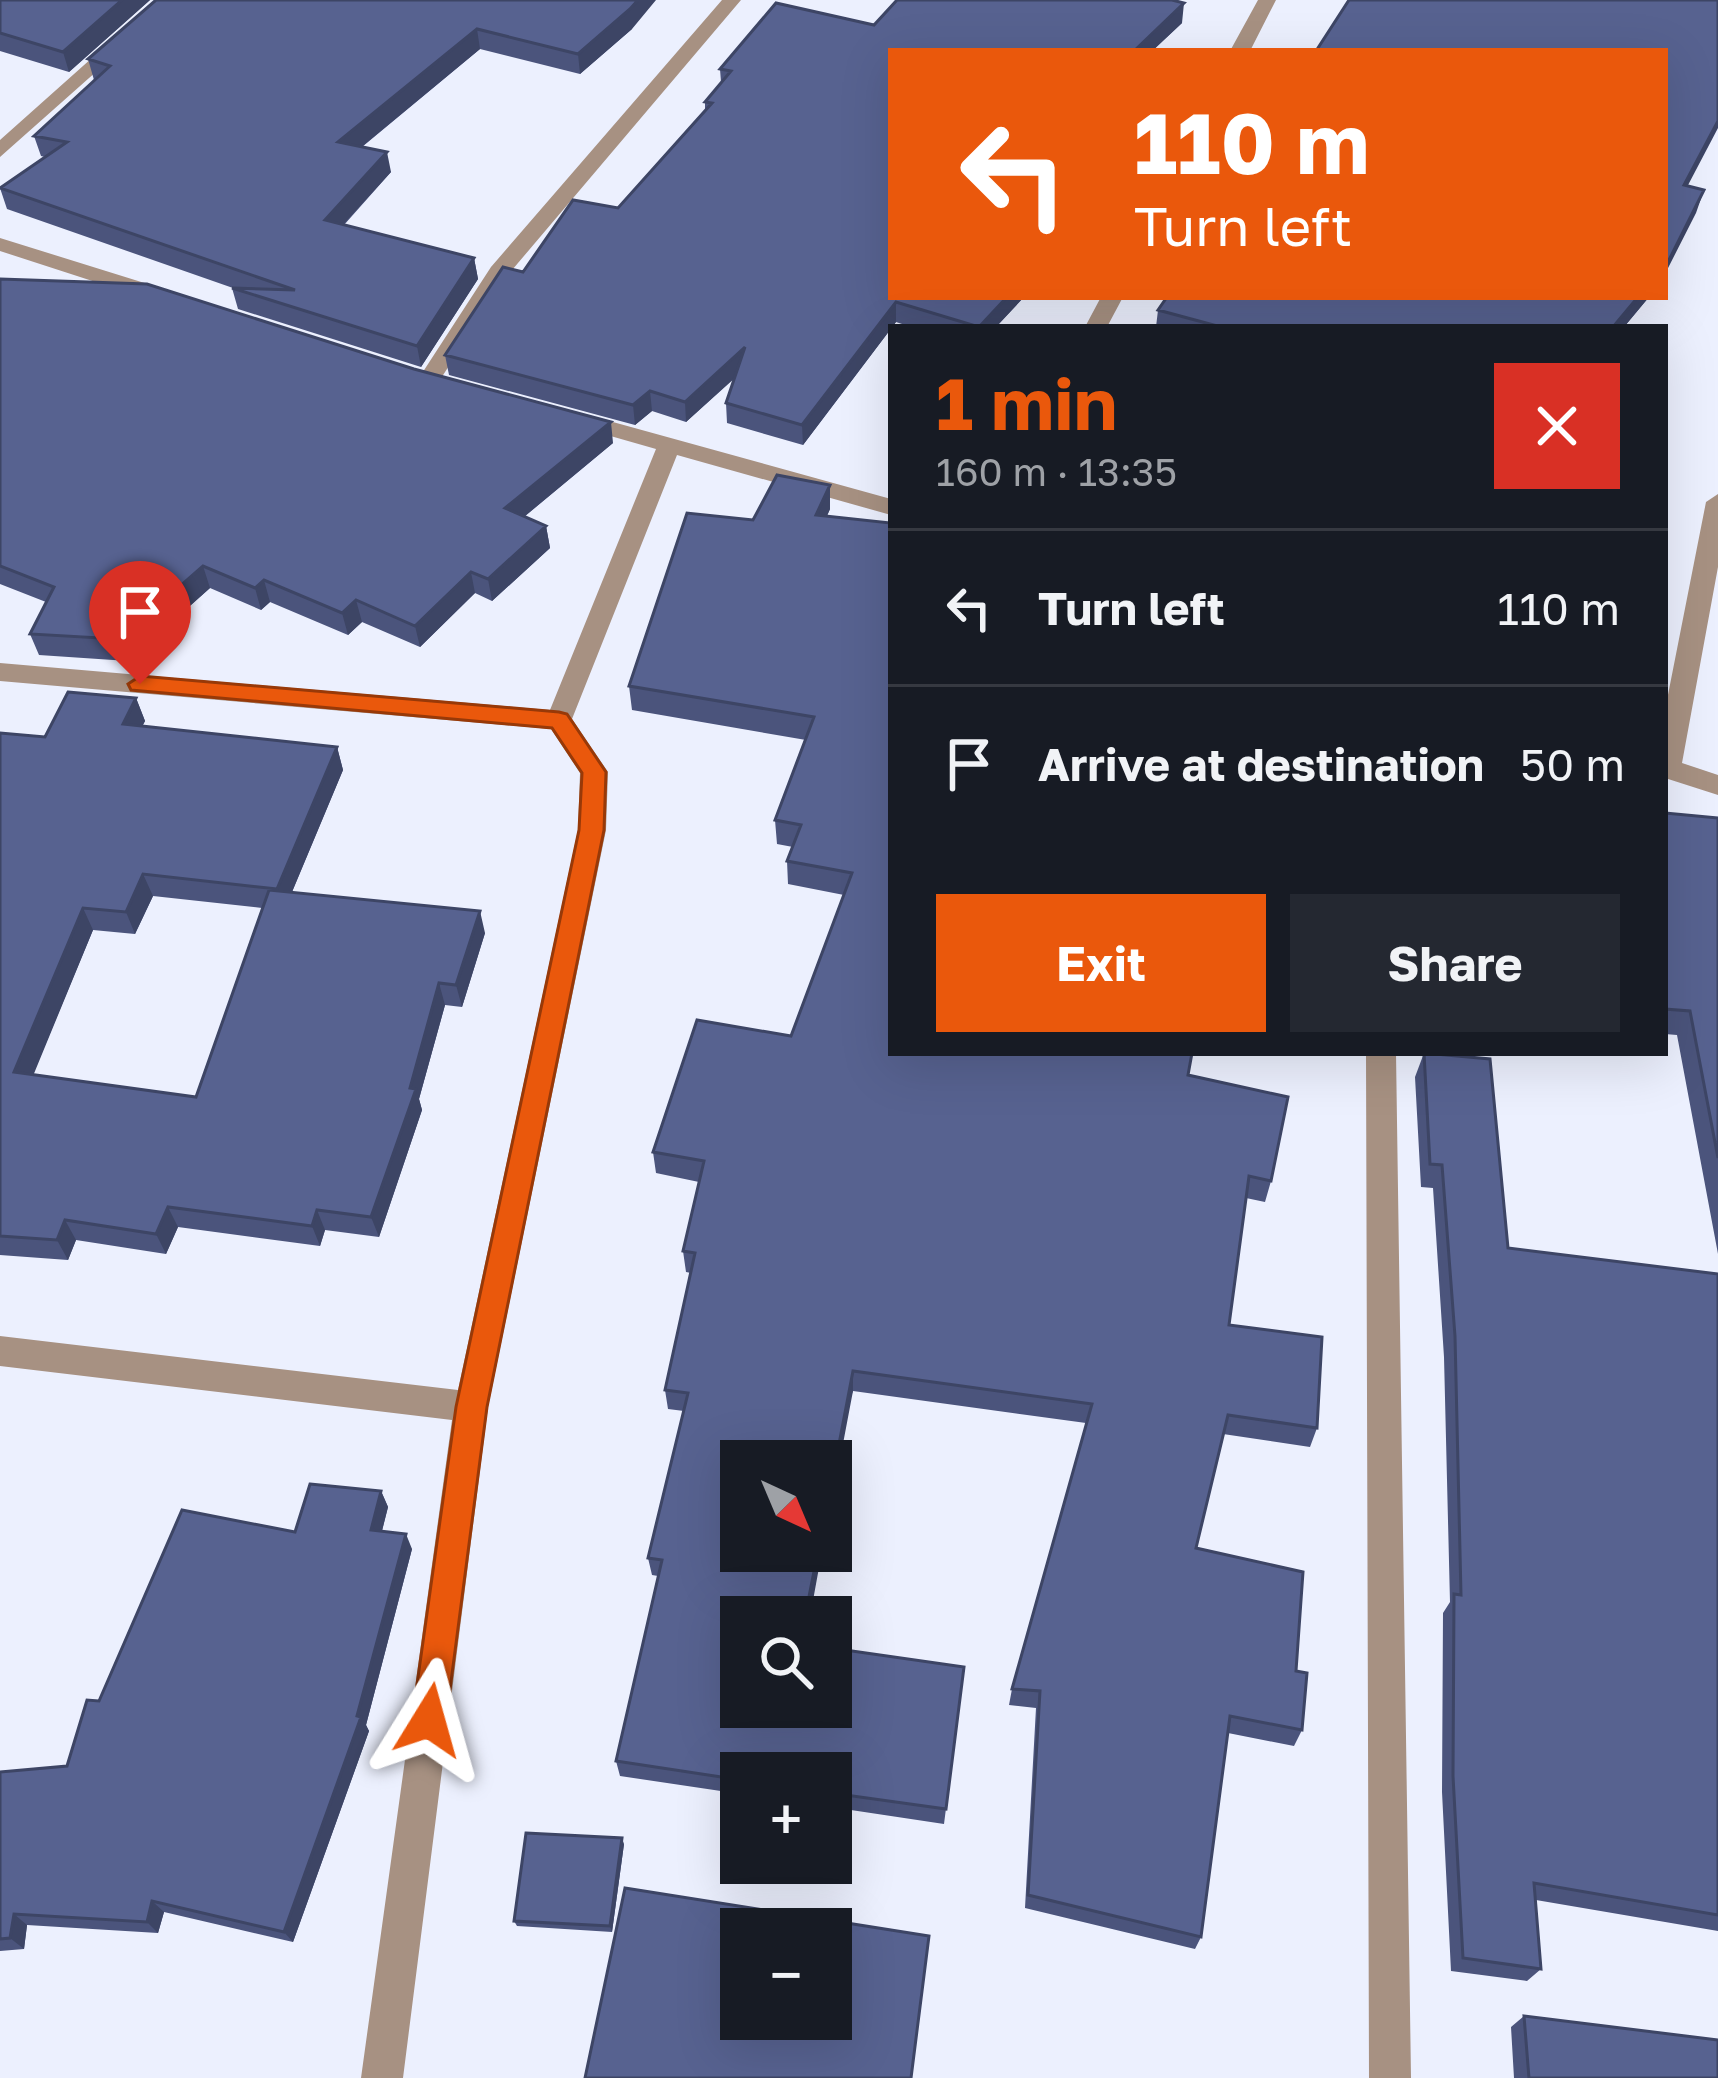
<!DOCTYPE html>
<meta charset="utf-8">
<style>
body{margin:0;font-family:"Golos Text",sans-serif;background:#242831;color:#f1f3f6;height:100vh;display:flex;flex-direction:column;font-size:45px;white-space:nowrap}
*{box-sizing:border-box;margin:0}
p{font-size:39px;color:#9ea1a6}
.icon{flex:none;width:66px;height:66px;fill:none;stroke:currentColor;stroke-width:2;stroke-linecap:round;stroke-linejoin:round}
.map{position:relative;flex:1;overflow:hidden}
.sheet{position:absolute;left:888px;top:324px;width:780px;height:732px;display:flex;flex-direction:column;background:#171b24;border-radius:0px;box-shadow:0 12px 48px #0002}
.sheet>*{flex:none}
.hud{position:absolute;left:888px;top:48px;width:780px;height:252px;border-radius:0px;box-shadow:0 12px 48px #0002;background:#ea580c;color:#fff;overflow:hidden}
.needle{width:78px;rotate:136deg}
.tools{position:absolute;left:720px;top:1440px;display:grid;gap:24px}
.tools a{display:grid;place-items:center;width:132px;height:132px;border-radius:0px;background:#171b24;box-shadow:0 12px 48px #0002;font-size:60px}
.pin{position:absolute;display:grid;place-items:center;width:102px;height:102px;color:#fff;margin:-123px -51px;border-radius:50% 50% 50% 0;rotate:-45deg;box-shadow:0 0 12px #0007}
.pin .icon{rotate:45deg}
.me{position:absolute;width:132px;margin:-66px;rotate:8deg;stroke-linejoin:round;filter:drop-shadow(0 0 9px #0008)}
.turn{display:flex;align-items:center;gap:42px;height:252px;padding:0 48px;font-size:54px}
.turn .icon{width:156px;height:156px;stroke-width:2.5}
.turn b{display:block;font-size:84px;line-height:102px}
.round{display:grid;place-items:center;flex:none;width:126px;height:126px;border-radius:0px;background:#242831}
.summary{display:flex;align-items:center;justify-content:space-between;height:204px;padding:0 48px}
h1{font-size:72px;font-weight:700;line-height:90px;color:#ea580c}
.action{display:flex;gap:24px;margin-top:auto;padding:24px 48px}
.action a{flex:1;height:138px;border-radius:0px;background:#ea580c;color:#fff;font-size:48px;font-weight:700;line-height:138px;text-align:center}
.action a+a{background:#242831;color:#f1f3f6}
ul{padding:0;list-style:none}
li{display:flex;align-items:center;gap:36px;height:156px;padding:0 48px;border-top:3px solid #363941}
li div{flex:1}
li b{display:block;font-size:45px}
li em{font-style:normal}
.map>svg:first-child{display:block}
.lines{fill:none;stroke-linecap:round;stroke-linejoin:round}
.minor{fill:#a79182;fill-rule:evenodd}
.wall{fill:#4b547c;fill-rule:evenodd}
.shaded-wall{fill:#3d4565}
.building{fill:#576290;stroke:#3d4565;stroke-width:3;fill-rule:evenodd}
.route{fill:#ea580c;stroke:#983908;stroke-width:3}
</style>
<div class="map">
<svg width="1718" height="2078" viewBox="0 0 1718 2078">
<rect width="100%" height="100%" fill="#ecf0fe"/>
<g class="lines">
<!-- minor -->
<path class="minor" d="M157,0H177L0,157V140Z
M722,0H741L507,276L436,386H420L417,381L491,267Z
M1258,0H1276L1250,51H1230Z
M0,238L167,290L170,295L151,300L0,251Z
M1101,297H1123L1107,327H1085Z
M573,411L891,499V515L677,455L572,719L608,772L606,830L488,1407L403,2078H361L452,1420L0,1366V1336L458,1390L578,830L580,773L551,729L0,681V663L550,710L656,449L565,423V413Z
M1718,494V567L1682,763L1718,775V795L1665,778V710L1706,502Z
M1366,1053H1396L1411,2078H1369Z"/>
</g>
<!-- wall -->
<path class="wall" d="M0,0H150L69,72L0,51Z
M156,0L632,29L580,74L480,49L362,147L391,172L344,225L474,258L478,279L421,367L238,309L232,288H233L7,209L0,188L45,157L41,156L34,136L94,80L88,59Z
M1182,23L891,297H1024L996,327H911L896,322L803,445L727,423L726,403L734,378L686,422L652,411L635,425L449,375L445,355L523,272L618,208L705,111V102L721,82L720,69L874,25Z
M0,279L613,443L524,517L546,526L550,548L492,601L475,593L420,647L362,622L348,635L270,602L261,610L210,588L154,638L143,662L39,655L30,634L46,602L0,584Z
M1649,297L1624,327H1156L1158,310Z
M830,485V509L827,516L1188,1075L1271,1181L1265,1202L1246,1198L1229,1325L1317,1428L1310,1447L1223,1434L1196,1548L1296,1671L1302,1730L1294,1746L1228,1733L1201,1937L1195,1949L1025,1908L1036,1708L1009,1705L1012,1689L1086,1423L853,1391L741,1707L964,1667L944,1824L831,1807V1773H741V1794L620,1776L616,1761L658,1576L652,1575L648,1558L684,1411L668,1409L665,1390L691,1273L686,1272L683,1251L699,1182L656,1173L653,1152L791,1036L844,895L788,884L787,861L793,847L777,844L775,820L806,740L632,710L629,686L753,520Z
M136,698L145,721L142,726L337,747L343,770L292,892L485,933L462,1007L445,1005L419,1099L422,1110L379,1237L325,1230L320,1246L178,1227L166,1254L76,1240L68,1260L0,1255V733L45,737ZM153,896L262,908L196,1097L33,1074L93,930L135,934Z
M1665,813L1718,818V1254L1677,1035L1665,1034Z
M1424,1053L1508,1248L1718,1274V1931L1536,1900L1541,1969L1527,1981L1451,1971L1442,1792L1443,1613L1450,1602L1444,1357L1433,1188L1421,1187L1415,1077Z
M381,1491L388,1507L382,1531L412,1549L366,1725L369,1731L293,1942L164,1912L158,1933L27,1925L24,1949L0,1951V1772L67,1766L99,1701L295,1532Z
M624,1844L612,1932L517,1926L514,1921Z
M1524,2016L1718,2078H1514L1511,2027Z"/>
<!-- shaded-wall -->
<path class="shaded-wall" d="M122,0H150L69,72L63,52Z
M638,0H656L632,29L580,74L578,54Z
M1184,3L1182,23L1152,51H1134Z
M477,29L480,49L342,163L338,142Z
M1718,121V128L1676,208L1684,185Z
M387,152L391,172L329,240L325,220Z
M1704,190L1696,213L1665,274V264Z
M474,258L478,279L421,367L417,346Z
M1007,297H1024L996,327H979Z
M1638,297H1649L1624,327H1613Z
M896,302V322L803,445L802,425Z
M745,347L746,368L686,422L685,402Z
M650,391L652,411L635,425L633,405Z
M611,422L613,443L508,530L505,508Z
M830,485V509L816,539V515Z
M546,526L550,548L492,601L488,579Z
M203,566L210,588L154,638L143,662L135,640L146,616Z
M471,572L475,593L420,647L415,626Z
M264,580L270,602L261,610L255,588Z
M356,600L362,622L348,635L342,613Z
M136,698L145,721L132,747L123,724Z
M337,747L343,770L284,911L277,889Z
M143,874L153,896L135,934L126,912Z
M83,908L93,930L26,1093L14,1072Z
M480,911L485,933L462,1007L456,985Z
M439,983L445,1005L419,1099L422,1110L379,1237L371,1217Z
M168,1207L178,1227L166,1254L156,1234Z
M317,1210L325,1230L320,1246L312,1226Z
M65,1220L76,1240L68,1260L57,1240Z
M853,1371V1391L831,1507V1486Z
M381,1491L388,1507L378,1546L371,1530Z
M406,1534L412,1549L366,1725L369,1731L293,1942L284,1932L357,1716Z
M818,1551H822L810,1617H805Z
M622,1838L624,1844L612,1932L610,1926Z
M152,1901L164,1912L158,1933L147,1922Z
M14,1914L27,1925L24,1949L10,1938Z"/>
<!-- building -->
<path class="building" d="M0,0H122L63,52L0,33Z
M156,0H638L630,9L578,54L477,29L338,142L387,152L325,220L474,258L417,346L232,288L295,290L0,188L67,142L34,136L110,66L88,59Z
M897,0H1172L1184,3L1134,51H891V297H1007L979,327L896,302L802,425L726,403L745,347L685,402L650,391L633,405L445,355L503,267L523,272L573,200L618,208L712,103L705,102L731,71L720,69L776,3L874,25Z
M1349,0H1718V121L1684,185L1704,190L1669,260L1665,264V51H1316Z
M0,279L147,284L414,369L611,422L505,508L546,526L488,579L471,572L415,626L356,600L342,613L264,580L255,588L203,566L146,616L135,640L30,634L54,587L0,566Z
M1167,297H1638L1613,327H1221L1158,310Z
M777,475L830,485L816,515L891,523V1053H1192L1188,1075L1288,1097L1271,1181L1249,1176L1229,1325L1322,1337L1317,1428L1228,1415L1196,1548L1303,1572L1296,1671L1307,1673L1302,1730L1230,1716L1201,1937L1028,1895L1040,1691L1012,1689L1092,1404L853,1371L831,1486V1461H741V1551H818L805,1617H741V1707H831V1648L964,1667L946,1809L831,1793V1773H741V1780L616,1761L662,1560L648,1558L688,1393L665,1390L695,1253L683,1251L704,1161L653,1152L697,1020L791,1036L852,873L787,861L801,825L775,820L814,717L629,686L687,513L753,520Z
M68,692L136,698L123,724L337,747L277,889L143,874L126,912L83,908L14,1072L196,1097L269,890L480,911L456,985L439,983L410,1088L416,1089L371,1217L317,1210L312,1226L168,1207L156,1234L65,1220L57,1240L0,1236V733L45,737Z
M1665,813L1718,818V1158L1690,1011L1665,1009Z
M1424,1053L1490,1059L1508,1248L1718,1274V1915L1534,1883L1541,1969L1463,1958L1453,1776L1454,1594L1461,1595L1455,1336L1442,1165L1430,1164Z
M310,1484L381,1491L371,1530L406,1534L357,1716L361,1717L284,1932L152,1901L147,1922L14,1914L10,1938L0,1939V1772L67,1766L87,1700L99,1701L182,1510L295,1532Z
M526,1833L622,1838L610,1926L514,1921Z
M625,1888L929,1936L911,2078H585ZM741,1929H831V2019H741Z
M1524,2016L1718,2040V2078H1529Z"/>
<!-- route -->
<path class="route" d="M140,676L559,712L567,714L606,772L604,830L487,1407L446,1720L441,1732L429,1737L417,1732L412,1720L456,1407L579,830L582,773L552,728L131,690L128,684Z"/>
</svg>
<div class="tools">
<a><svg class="needle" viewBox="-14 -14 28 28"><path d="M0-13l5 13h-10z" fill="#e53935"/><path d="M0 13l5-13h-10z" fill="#9ea1a6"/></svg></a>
<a><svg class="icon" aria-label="search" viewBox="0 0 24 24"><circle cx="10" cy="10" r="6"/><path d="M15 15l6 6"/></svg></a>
<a>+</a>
<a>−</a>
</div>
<div class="pin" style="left:140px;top:684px;background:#d93025"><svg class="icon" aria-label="arrive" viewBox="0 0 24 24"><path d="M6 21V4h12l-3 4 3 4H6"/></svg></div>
<svg class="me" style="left:429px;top:1720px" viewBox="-20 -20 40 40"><path d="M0-17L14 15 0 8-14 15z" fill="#ea580c" stroke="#fff" stroke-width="4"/></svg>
<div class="hud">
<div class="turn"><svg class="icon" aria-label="left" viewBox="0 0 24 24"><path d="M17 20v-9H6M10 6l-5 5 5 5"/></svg><div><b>110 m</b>Turn left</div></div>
</div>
<section class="sheet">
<div class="summary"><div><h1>1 min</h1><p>160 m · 13:35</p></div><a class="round" style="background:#d93025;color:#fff"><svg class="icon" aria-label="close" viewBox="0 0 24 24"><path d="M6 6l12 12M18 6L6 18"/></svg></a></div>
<ul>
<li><svg class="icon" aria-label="left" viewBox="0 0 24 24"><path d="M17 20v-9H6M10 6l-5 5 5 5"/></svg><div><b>Turn left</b></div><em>110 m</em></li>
<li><svg class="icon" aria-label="arrive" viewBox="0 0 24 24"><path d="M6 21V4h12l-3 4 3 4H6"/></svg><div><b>Arrive at destination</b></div><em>50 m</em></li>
</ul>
<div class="action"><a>Exit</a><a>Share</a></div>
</section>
</div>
